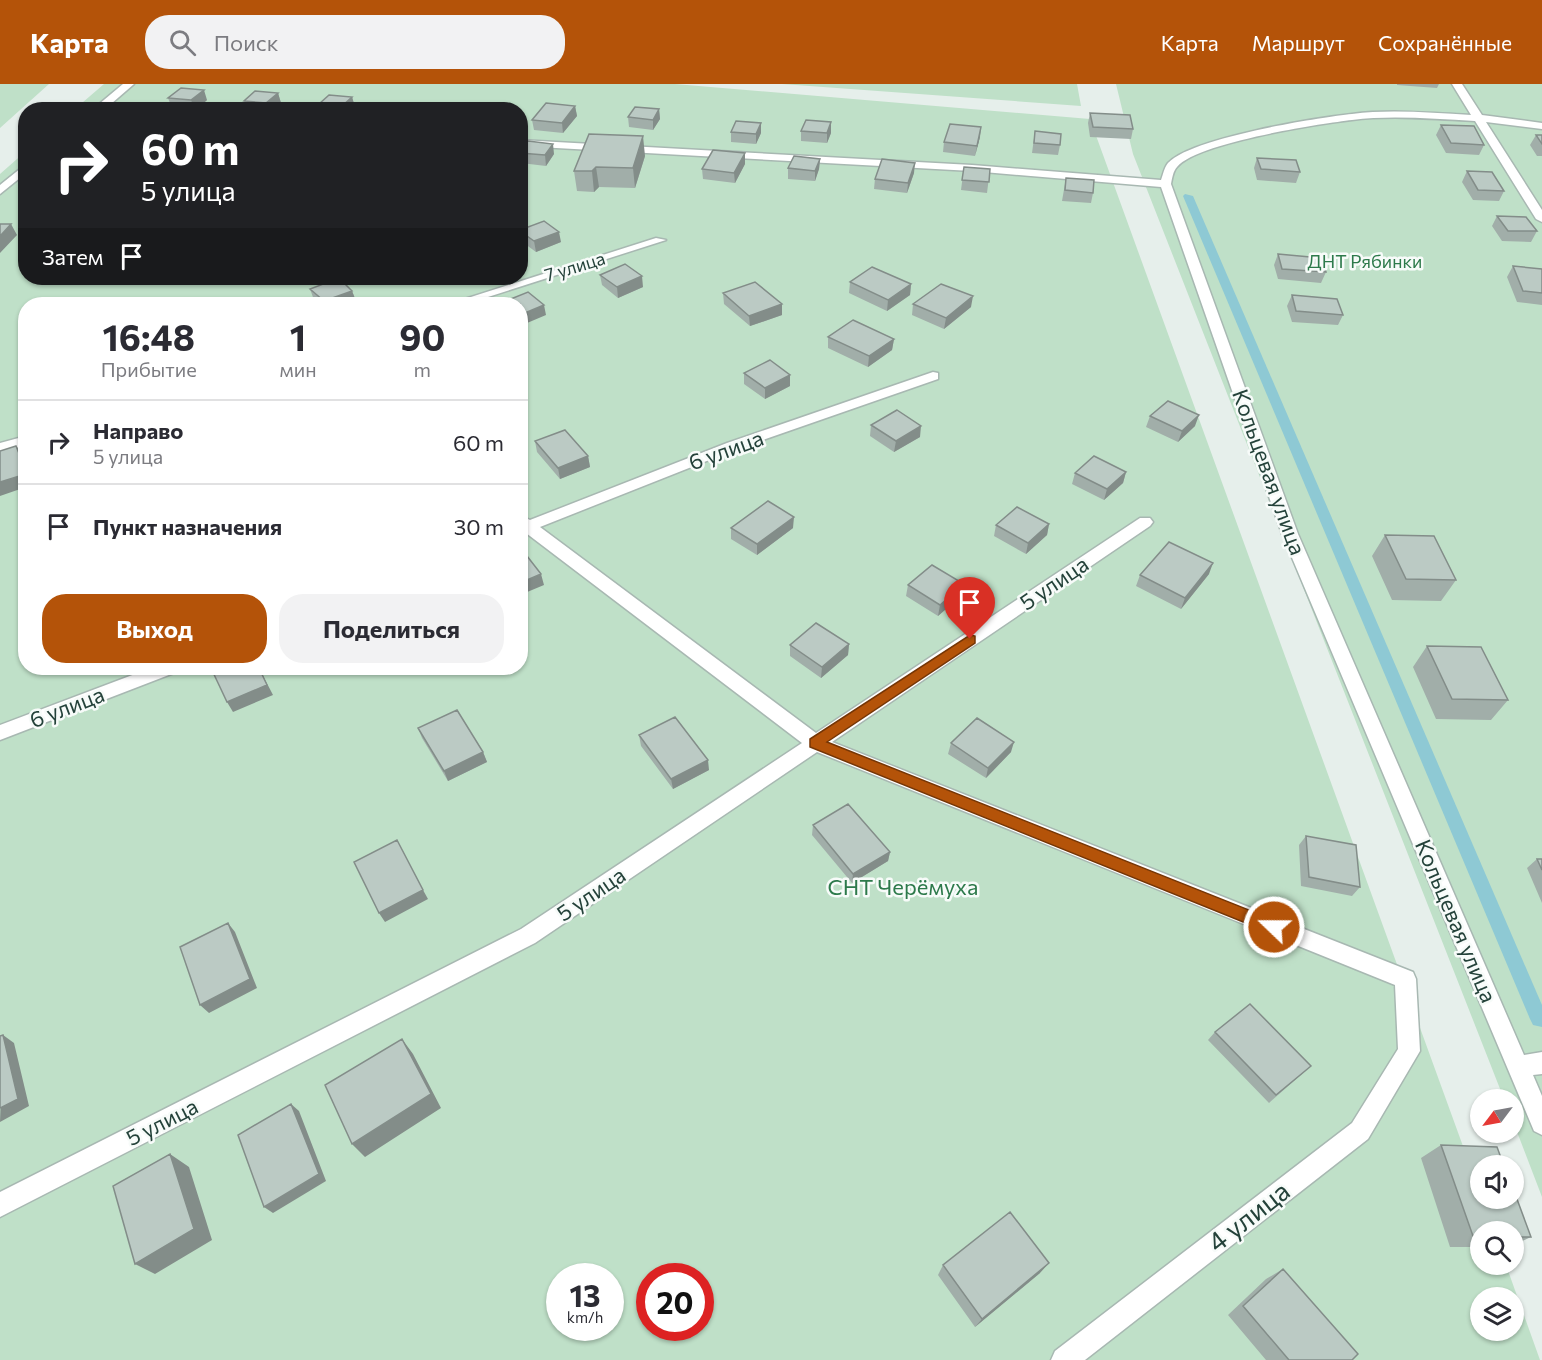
<!DOCTYPE html>
<html lang="ru">
<meta charset="utf-8">
<style>
body{margin:0;font-family:Commissioner,sans-serif;background:#f2f2f3;color:#2b2b33;height:100vh;display:flex;flex-direction:column;font-size:22px;white-space:nowrap}
*{box-sizing:border-box;margin:0}
p{font-size:20px;color:#7c7c81}
.icon{flex:none;width:33px;height:33px;fill:none;stroke:currentColor;stroke-width:2;stroke-linecap:round;stroke-linejoin:round}
.map{position:relative;flex:1;overflow:hidden}
.sheet{position:absolute;left:18px;top:213px;width:510px;height:378px;display:flex;flex-direction:column;background:#fff;border-radius:24px;box-shadow:0 2px 4px #0004}
.sheet>*{flex:none}
.banner{position:absolute;left:18px;top:18px;width:510px;height:183px;border-radius:24px;box-shadow:0 2px 4px #0004;background:#202124;color:#fff;overflow:hidden}
.needle{width:39px;rotate:238deg}
.controls{position:absolute;left:1470px;top:1005px;display:grid;gap:12px}
.controls a{display:grid;place-items:center;width:54px;height:54px;border-radius:50%;background:#fff;box-shadow:0 2px 4px #0004;font-size:30px}
.speed{position:absolute;left:546px;top:1179px;display:flex;gap:12px;font-size:30px;font-weight:700;text-align:center}
.speed>*{display:grid;place-content:center;width:78px;height:78px;border-radius:50%;background:#fff;box-shadow:0 2px 4px #0004;line-height:1}
.speed small{font-size:15px;font-weight:400}
.speed .limit{border:9px solid #d22;background:#fff;color:#111}
.pin{position:absolute;display:grid;place-items:center;width:51px;height:51px;color:#fff;margin:-62px -26px;border-radius:50% 50% 50% 0;rotate:-45deg;box-shadow:0 0 6px #0007}
.pin .icon{rotate:45deg}
.me{position:absolute;width:66px;margin:-33px;rotate:292deg;stroke-linejoin:round;filter:drop-shadow(0 0 4px #0008)}
.turn{display:flex;align-items:center;gap:21px;height:126px;padding:0 24px;font-size:27px}
.turn .icon{width:78px;height:78px;stroke-width:2.5}
.turn b{display:block;font-size:42px;line-height:51px}
.then{display:flex;align-items:center;height:57px;padding:0 24px;background:#0003;gap:12px;font-size:22px}
.eta{display:flex;justify-content:space-evenly;align-items:center;height:102px;text-align:center}
.eta b{font-size:36px;font-weight:700;line-height:42px}
.button{display:flex;gap:12px;margin-top:auto;padding:12px 24px}
.button a{flex:1;height:69px;border-radius:24px;background:#b45309;color:#fff;font-size:24px;font-weight:700;line-height:69px;text-align:center}
.button a+a{background:#f2f2f3;color:#2b2b33}
ul{padding:0;list-style:none}
li{display:flex;align-items:center;gap:18px;height:84px;padding:0 24px;border-top:2px solid #e1e1e2}
li div{flex:1}
li b{display:block;font-size:22px}
li em{font-style:normal}
header{display:flex;align-items:center;gap:36px;box-sizing:border-box;height:84px;padding:0 30px;background:#b45309;color:#fff}
header strong{font-size:28px}
nav{display:flex;gap:33px;margin-inline-start:auto;font-size:21px}
.search{width:420px;height:54px;background:#f2f2f3;display:flex;align-items:center;gap:15px;box-sizing:border-box;padding:0 21px;border-radius:24px;color:#7c7c81;font-size:22px}
.map>svg:first-child{display:block}
.green{fill:#bfe0c8;fill-rule:evenodd}
.lines{fill:none;stroke-linecap:round;stroke-linejoin:round}
.stream{fill:#8ec9d4;fill-rule:evenodd}
.minor-casing{stroke:#a8b8b2;stroke-width:3}
.minor{fill:#fff;fill-rule:evenodd}
.wall{fill:#a1aea9}
.shaded-wall{fill:#838d89}
.building{fill:#bbcac4;stroke:#838d89;stroke-width:1.5}
.route{fill:#b45309;stroke:#753606;stroke-width:1.5}
.labels{text-anchor:middle;stroke-width:5;stroke-linejoin:round;paint-order:stroke}
.far-park-label{font-size:18px;fill:#2d7a4b;stroke:#f7fbf9}
.far-street-label{font-size:18px;fill:#24423a;stroke:#f7fbf9}
.street-label{font-size:22px;fill:#24423a;stroke:#f7fbf9}
.park-label{font-size:22px;fill:#2d7a4b;stroke:#f7fbf9}
.near-street-label{font-size:27px;fill:#24423a;stroke:#f7fbf9}
</style>
<header>
<strong>Карта</strong>
<div class="search"><svg class="icon" aria-label="search" viewBox="0 0 24 24"><circle cx="10" cy="10" r="6"/><path d="M15 15l6 6"/></svg>Поиск</div>
<nav><a>Карта</a><a>Маршрут</a><a>Сохранённые</a></nav>
</header>
<div class="map">
<svg width="1542" height="1276" viewBox="0 0 1542 1276">
<rect width="100%" height="100%" fill="#e6efeb"/>
<!-- green -->
<path class="green" d="M0,0H49L0,44Z
M104,0H675L1090,35L1480,1109V1180L1506,1181L1540,1276H0V90L25,68L26,194H520V26L75,25ZM26,220H520V584H26ZM560,1192H610V1244H560ZM650,1192H700V1244H650ZM1480,1214H1514V1246H1480Z
M782,0H1077L1081,22Z
M1116,0H1542V1113L1514,1040V1016L1504,1015L1133,70Z"/>
<g class="lines">
<!-- stream -->
<path class="stream" d="M1185,110L1193,112L1542,921V943L1533,941L1530,935L1183,112Z"/>
<!-- minor casing -->
<g class="minor-casing">
<path id="minor" d="M123,0H134L104,26H92Z
M1452,0H1462L1482,31L1542,39V45L1486,38L1542,126V138L1536,135L1475,37C1434,35 1392,31 1352,36C1318,40 1196,59 1177,83C1173,87 1172,95 1171,100L1298,450L1524,971L1542,968V990L1533,991L1542,1012V1051L1534,1047L1282,450L1161,103L972,87L520,62V56L972,81L1161,96C1163,91 1164,84 1168,79C1191,54 1315,34 1352,30C1391,25 1432,29 1471,31Z
M26,80V89L0,110V101Z
M656,154L666,156L466,220H449Z
M933,288L938,289V295L737,365L540,443L816,649L1140,434H1150L1153,438L1150,442L832,658L1413,888L1416,895L1420,967L1368,1055L1085,1276H1051L1055,1267L1352,1039L1398,965L1395,901L817,668L535,859L0,1133V1108L521,845L802,659L526,449L520,450V431L530,436L727,359Z
M26,352V361L0,369V359Z
M151,584H177L174,589L0,656V641Z"/>
</g>
<!-- minor -->
<use href="#minor" class="minor"/>
</g>
<!-- wall -->
<path class="wall" d="M1397,0H1439L1437,4L1397,1Z
M278,9L281,19L273,26H247L244,17Z
M352,13L355,23L352,26H320L318,21Z
M168,14L207,16L196,26H186L172,24Z
M575,22L577,32L563,49L534,46L532,36Z
M659,25L660,35L653,46L629,43L628,33Z
M1090,29L1133,45L1131,55L1090,53L1088,39Z
M761,39V49L756,60L731,58V48Z
M1441,41L1484,61L1479,71L1446,69L1436,51Z
M801,47L831,49L827,59L801,57Z
M1035,47L1060,61L1058,71L1032,69Z
M1536,51H1542V72H1537L1530,61Z
M980,53L975,72L943,68L944,58Z
M520,67L554,70L546,82L521,79Z
M645,72L635,104L599,103L594,108L577,107L574,87Z
M1257,74L1300,88L1296,99L1257,96L1254,84Z
M820,75L819,85L815,97L788,95V84Z
M745,80L735,99L703,95L702,85Z
M964,83L990,85L987,109L961,106Z
M1467,87L1504,107L1499,117L1473,116L1462,98Z
M914,89L907,109L874,105L875,95Z
M1066,94L1093,109L1091,119L1062,117Z
M1497,132L1537,147L1531,158L1502,157L1492,142Z
M520,146L561,158L536,168L521,157Z
M1278,170L1326,188L1321,199L1278,195L1274,181Z
M1513,182L1542,185V221L1517,218L1507,193Z
M600,191L643,203L618,214L602,201Z
M850,198L911,200L910,211L887,227L849,209Z
M310,205L352,207L356,217L347,220H319L314,216Z
M723,209L782,220V231L750,242L724,220Z
M1292,211L1343,231L1338,241L1292,238L1287,222Z
M913,220L971,223L944,245L912,231Z
M828,253L894,255L892,266L868,283L828,264Z
M744,289L790,291V302L765,315L744,300Z
M1150,332L1195,342L1178,358L1146,343Z
M871,341L920,353L894,368L870,352Z
M535,357L588,372L590,383L560,395L537,368Z
M1126,388L1123,399L1104,416L1072,400L1075,389Z
M1049,440L1047,451L1026,470L994,452L996,441Z
M731,444H793L757,471L731,455Z
M1385,451L1456,496L1441,517L1392,516L1372,472Z
M1209,490L1181,525L1136,502L1140,491Z
M964,500L962,511L938,532L906,512L908,501Z
M849,560L848,571L821,594L790,572V561Z
M1427,562L1508,616L1491,636L1436,635L1413,583Z
M418,644L483,668L487,678L448,697L422,654Z
M639,651L709,686L673,705L641,662Z
M951,659L1011,668L986,694L948,670Z
M813,741L890,768L888,777L852,799L812,751Z
M1306,752L1360,803L1352,812L1301,802L1299,761Z
M1537,775H1542V819L1527,784Z
M1215,948L1303,989L1269,1019L1208,956Z
M1441,1061L1531,1153L1514,1161V1148H1480V1163H1450L1421,1074Z
M943,1181L1040,1189L975,1243L938,1191Z
M1283,1185L1352,1276H1266L1228,1231L1266,1195Z"/>
<!-- shaded-wall -->
<path class="shaded-wall" d="M204,6L207,16L196,26H195L191,16Z
M278,9L281,19L273,26H269L266,19Z
M352,13L355,23L352,26H342L341,23Z
M575,22L577,32L563,49L562,39Z
M659,25L660,35L653,46V36Z
M831,38V49L827,59V49Z
M761,39V49L756,60V50Z
M981,43L980,53L975,72L977,62Z
M643,52L645,72L635,104L633,84Z
M553,60L554,70L546,82L545,71Z
M745,69V80L735,99L734,89Z
M820,75L819,85L815,97V87Z
M915,79L914,89L907,109L908,99Z
M596,83L599,103L594,108L592,87Z
M11,140L17,151L0,169V152Z
M559,148L561,158L536,168L534,157Z
M642,192L643,203L618,214L617,203Z
M911,200L910,211L887,227L888,216Z
M352,207L356,217L347,220H325L324,217Z
M973,212L971,223L944,245L946,234Z
M782,220V231L750,242L749,232Z
M544,221L546,231L520,242V231Z
M894,255L892,266L868,283L869,272Z
M790,291V302L765,315V304Z
M1199,331L1195,342L1178,358L1182,347Z
M921,342L920,353L894,368L896,357Z
M16,362L24,373L26,378V387Z
M588,372L590,383L560,395L558,384Z
M1126,388L1123,399L1104,416L1107,405Z
M26,390V403L0,412V398Z
M794,433L793,444L757,471V460Z
M1049,440L1047,451L1026,470L1028,459Z
M1213,479L1209,490L1181,525L1185,514Z
M541,490L544,501L520,511V499Z
M964,500L962,511L938,532L940,521Z
M849,560L848,571L821,594L822,583Z
M259,584L273,611L233,628L227,618Z
M1014,658L1011,668L986,694L988,684Z
M483,668L487,678L448,697L444,687Z
M708,676L709,686L673,705L671,695Z
M890,768L888,777L852,799L853,790Z
M423,806L428,815L385,838L379,829Z
M228,839L235,848L257,904L209,929L200,921Z
M3,951L14,959L29,1022L0,1038Z
M402,955L413,970L441,1024L365,1073L352,1060Z
M291,1020L299,1027L326,1097L273,1129L264,1123Z
M170,1070L189,1083L212,1156L155,1190L135,1180Z
M1049,1179L1040,1189L975,1243L982,1235Z"/>
<!-- building -->
<path class="building" d="M181,4L204,6L191,16L168,14Z
M255,7L278,9L266,19L244,17Z
M329,11L352,13L341,23L318,21Z
M476,19L499,21L496,26H470Z
M546,19L575,22L562,39L532,36Z
M635,23L659,25L653,36L628,33Z
M1090,29L1130,31L1133,45L1093,43Z
M806,36L831,38L827,49L801,47Z
M736,37L761,39L756,50L731,48Z
M950,40L981,43L977,62L944,58Z
M1441,41L1474,42L1484,61L1451,59Z
M1035,47L1061,50L1060,61L1034,59Z
M589,50L643,52L633,84L596,83L592,87H574Z
M1536,51H1542V60Z
M528,57L553,60L545,71L520,69V67Z
M713,66L745,69L734,89L702,85Z
M794,72L820,75L815,87L788,84Z
M1257,74L1296,76L1300,88L1261,85Z
M882,75L915,79L908,99L875,95Z
M964,83L990,85L989,98L962,96Z
M1467,87L1492,88L1504,107L1478,106Z
M1066,94L1094,96L1093,109L1065,106Z
M1497,132L1526,133L1537,147H1508Z
M544,137L559,148L534,157L520,147V146Z
M0,140H11L0,152Z
M1278,170L1321,174L1326,188L1282,185Z
M625,180L642,192L617,203L600,191Z
M1513,182L1542,185V209L1523,207Z
M872,183L911,200L888,216L850,198Z
M339,194L352,207L324,217L310,205Z
M755,198L782,220L749,232L723,209Z
M941,200L973,212L946,234L913,220Z
M528,208L544,221L520,231V220H503L501,219Z
M1292,211L1337,215L1343,231L1296,227Z
M853,236L894,255L869,272L828,253Z
M770,276L790,291L765,304L744,289Z
M1168,317L1199,331L1182,347L1150,332Z
M897,326L921,342L896,357L871,341Z
M565,346L588,372L558,384L535,357Z
M16,362L26,387V390L0,398V367Z
M1094,372L1126,388L1107,405L1075,389Z
M768,417L794,433L757,460L731,444Z
M1017,423L1049,440L1028,459L996,441Z
M1385,451L1434,452L1456,496L1406,495Z
M1169,458L1213,479L1185,514L1140,491Z
M520,463L541,490L520,499Z
M932,481L964,500L940,521L908,501Z
M816,539L849,560L822,583L790,561Z
M1427,562L1481,563L1508,616L1452,615Z
M211,584H259L267,601L227,618Z
M457,626L483,668L444,687L418,644Z
M675,633L708,676L671,695L639,651Z
M977,634L1014,658L988,684L951,659Z
M848,720L890,768L853,790L813,741Z
M1306,752L1356,761L1360,803L1309,793Z
M397,756L423,806L379,829L354,778Z
M1537,775H1542V786Z
M228,839L250,895L200,921L180,863Z
M1250,920L1311,982L1276,1011L1215,948Z
M3,951L18,1015L0,1024V952Z
M402,955L431,1010L352,1060L325,1001Z
M291,1020L319,1090L264,1123L238,1051Z
M1441,1061L1497,1063L1504,1082H1480V1114H1514V1107L1531,1153H1514V1148H1480V1152H1473Z
M170,1070L194,1145L135,1180L113,1102Z
M1010,1128L1049,1179L982,1235L943,1181Z
M1283,1185L1358,1270L1352,1276H1289L1243,1222Z"/>
<!-- route -->
<path class="route" d="M970,551L975,552V559L827,658L1279,838L1282,843L1279,848H1268L810,663V655Z"/>
<g class="labels">
<!-- far-park labels -->
<g class="far-park-label">
<text x="1365" y="184">ДНТ Рябинки</text>
</g>
<!-- far-street labels -->
<g class="far-street-label">
<text transform="translate(575 183) rotate(-17)" y="6">7 улица</text>
</g>
<!-- street labels -->
<g class="street-label">
<text transform="translate(726 366) rotate(-20)" y="8">6 улица</text>
<text transform="translate(1269 388) rotate(70)" y="8">Кольцевая улица</text>
<text transform="translate(1054 499) rotate(-34)" y="8">5 улица</text>
<text transform="translate(67 623) rotate(-21)" y="8">6 улица</text>
<text transform="translate(591 810) rotate(-34)" y="8">5 улица</text>
<text transform="translate(1456 837) rotate(67)" y="8">Кольцевая улица</text>
<text transform="translate(162 1038) rotate(-27)" y="8">5 улица</text>
</g>
<!-- park labels -->
<g class="park-label">
<text x="903" y="811">СНТ Черёмуха</text>
</g>
<!-- near-street labels -->
<g class="near-street-label">
<text transform="translate(1249 1133) rotate(-38)" y="9">4 улица</text>
</g>
</g>
</svg>
<div class="controls">
<a><svg class="needle" viewBox="-14 -14 28 28"><path d="M0-13l5 13h-10z" fill="#e53935"/><path d="M0 13l5-13h-10z" fill="#7c7c81"/></svg></a>
<a><svg class="icon" aria-label="sound" viewBox="0 0 24 24"><path d="M4 9h4l5-4v14l-5-4H4zM17 9q2 3 0 6"/></svg></a>
<a><svg class="icon" aria-label="search" viewBox="0 0 24 24"><circle cx="10" cy="10" r="6"/><path d="M15 15l6 6"/></svg></a>
<a><svg class="icon" aria-label="layers" viewBox="0 0 24 24"><path d="M12 4l9 5-9 5-9-5zM3 14l9 5 9-5"/></svg></a>
</div>
<div class="speed"><div>13<small>km/h</small></div><div class="limit">20</div></div>
<div class="pin" style="left:970px;top:555px;background:#d93025"><svg class="icon" aria-label="arrive" viewBox="0 0 24 24"><path d="M6 21V4h12l-3 4 3 4H6"/></svg></div>
<svg class="me" style="left:1274px;top:843px" viewBox="-20 -20 40 40"><circle r="17" fill="#b45309" stroke="#fff" stroke-width="3"/><path d="M0-11L8 9 0 5-8 9z" fill="#fff"/></svg>
<div class="banner">
<div class="turn"><svg class="icon" aria-label="right" viewBox="0 0 24 24"><path d="M7 20v-9h11M14 6l5 5-5 5"/></svg><div><b>60 m</b>5 улица</div></div>
<div class="then">Затем<svg class="icon" aria-label="arrive" viewBox="0 0 24 24"><path d="M6 21V4h12l-3 4 3 4H6"/></svg></div>
</div>
<section class="sheet">
<div class="eta">
<div><b>16:48</b><p>Прибытие</p></div>
<div><b>1</b><p>мин</p></div>
<div><b>90</b><p>m</p></div>
</div>
<ul>
<li><svg class="icon" aria-label="right" viewBox="0 0 24 24"><path d="M7 20v-9h11M14 6l5 5-5 5"/></svg><div><b>Направо</b><p>5 улица</p></div><em>60 m</em></li>
<li><svg class="icon" aria-label="arrive" viewBox="0 0 24 24"><path d="M6 21V4h12l-3 4 3 4H6"/></svg><div><b>Пункт назначения</b></div><em>30 m</em></li>
</ul>
<div class="button"><a>Выход</a><a>Поделиться</a></div>
</section>
</div>
